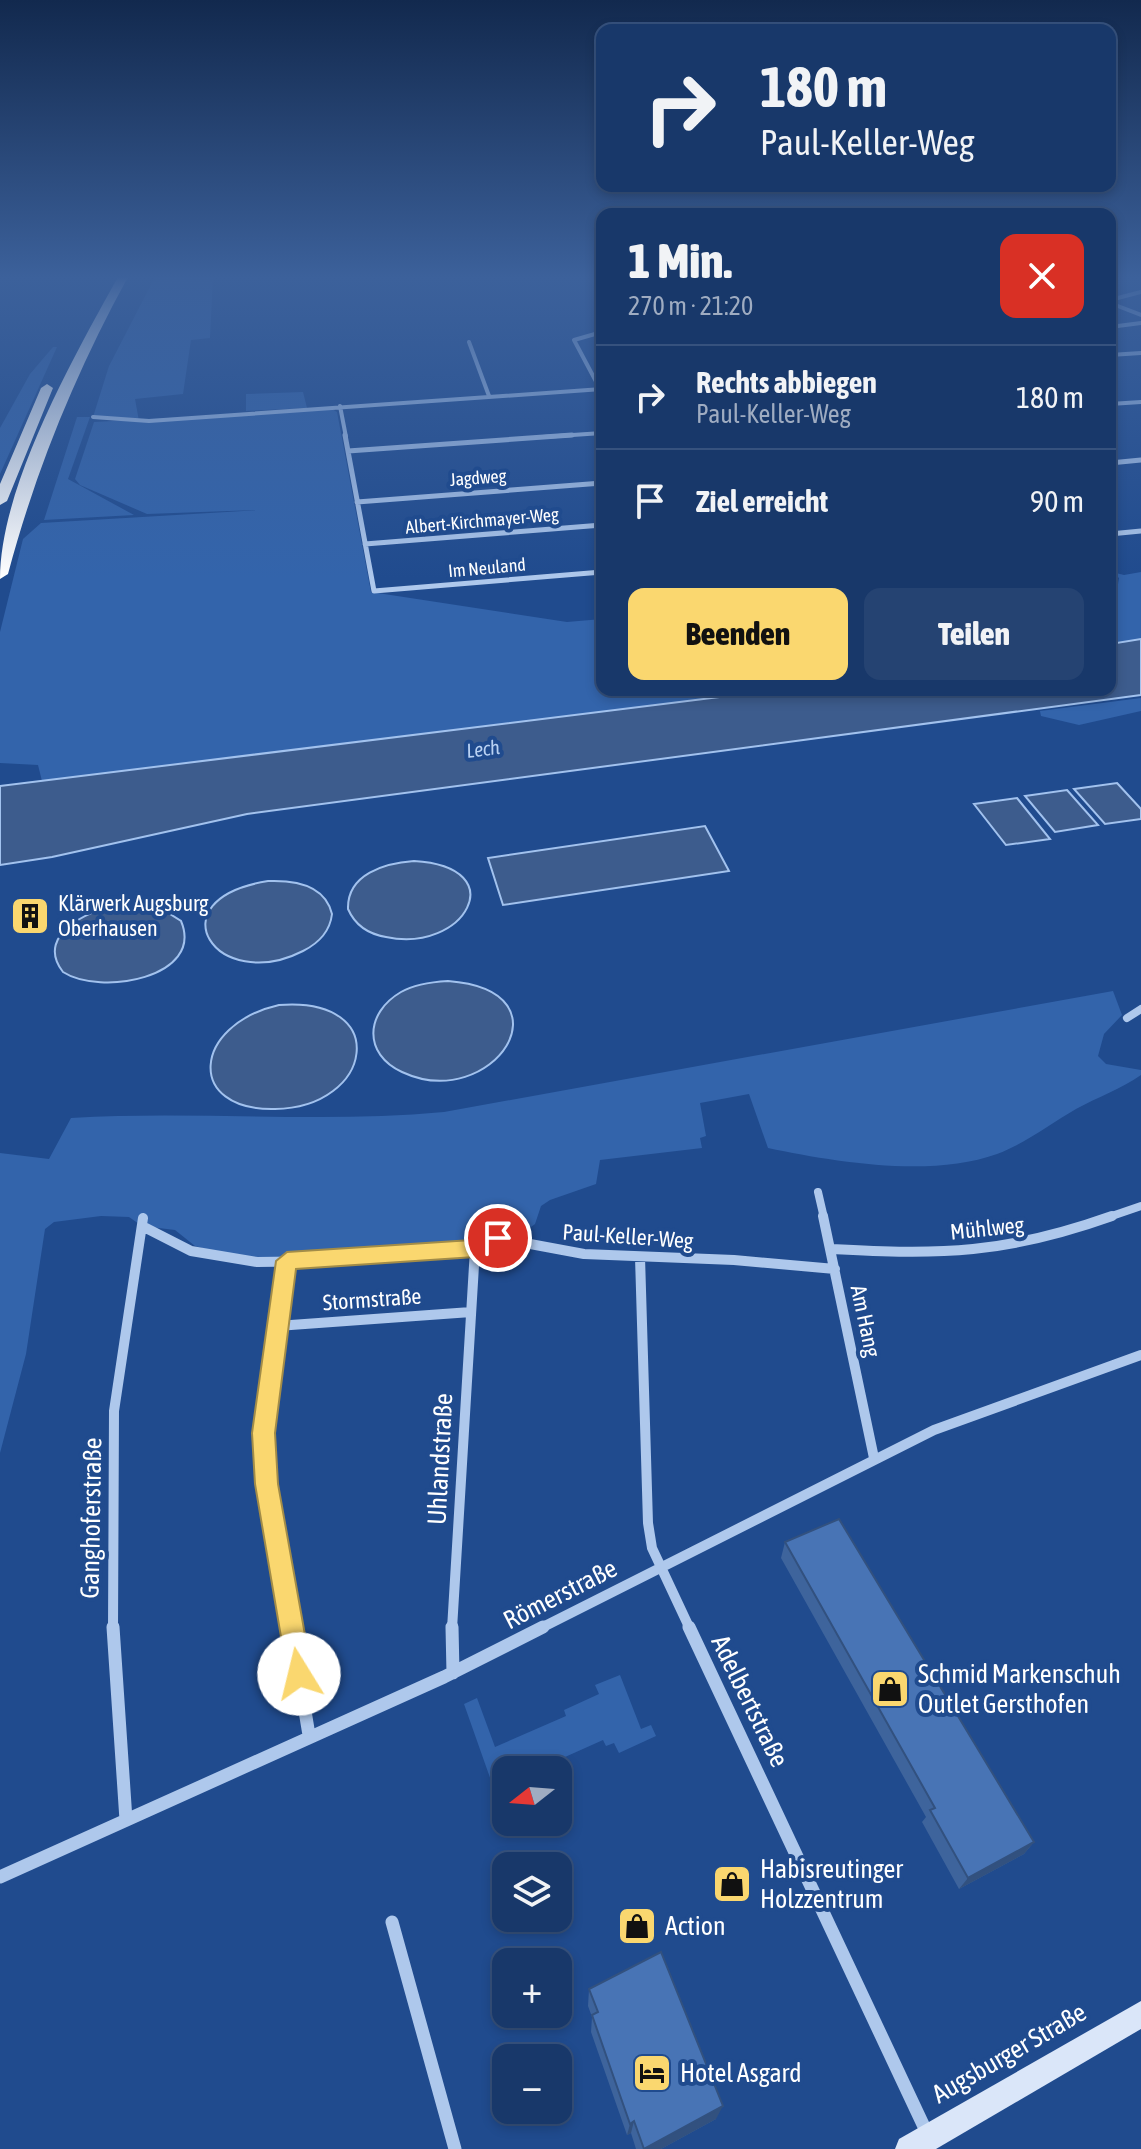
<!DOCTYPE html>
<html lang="de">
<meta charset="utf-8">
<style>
body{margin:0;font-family:"Asap Condensed",sans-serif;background:#254372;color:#f1f3f6;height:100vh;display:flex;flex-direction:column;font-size:30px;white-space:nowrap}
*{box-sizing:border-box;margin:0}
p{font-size:26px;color:#9facc1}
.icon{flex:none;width:44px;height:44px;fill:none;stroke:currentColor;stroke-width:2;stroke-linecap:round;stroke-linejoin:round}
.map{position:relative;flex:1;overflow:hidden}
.drawer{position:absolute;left:596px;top:208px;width:520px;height:488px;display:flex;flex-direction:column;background:#18386a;border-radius:16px;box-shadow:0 4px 12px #0003,0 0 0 2px #36527e}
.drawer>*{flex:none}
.hud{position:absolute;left:596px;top:24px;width:520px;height:168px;border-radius:16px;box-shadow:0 4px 12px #0003,0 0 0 2px #36527e;background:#18386a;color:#f1f3f6;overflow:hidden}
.needle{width:52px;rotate:253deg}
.tools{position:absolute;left:492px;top:1756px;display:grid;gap:16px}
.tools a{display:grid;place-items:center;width:80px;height:80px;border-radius:16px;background:#18386a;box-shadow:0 4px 12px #0003,0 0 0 2px #36527e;font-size:40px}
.pin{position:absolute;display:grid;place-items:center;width:68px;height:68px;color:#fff;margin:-34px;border:4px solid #fff;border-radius:50%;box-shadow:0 2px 8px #0007}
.me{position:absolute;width:88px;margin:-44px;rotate:351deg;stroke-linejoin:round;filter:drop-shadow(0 0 6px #0008)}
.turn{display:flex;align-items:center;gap:28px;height:168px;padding:0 32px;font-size:36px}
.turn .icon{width:104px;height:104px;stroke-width:2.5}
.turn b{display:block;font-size:56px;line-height:68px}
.round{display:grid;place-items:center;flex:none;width:84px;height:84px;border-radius:16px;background:#254372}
.headline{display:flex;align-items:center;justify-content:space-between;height:136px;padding:0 32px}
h1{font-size:48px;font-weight:800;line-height:60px}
.button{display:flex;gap:16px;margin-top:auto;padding:16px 32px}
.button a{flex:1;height:92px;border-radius:16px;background:#fad76f;color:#111;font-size:32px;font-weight:800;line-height:92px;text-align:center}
.button a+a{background:#254372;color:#f1f3f6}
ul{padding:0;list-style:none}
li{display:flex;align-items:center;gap:24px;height:104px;padding:0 32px;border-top:2px solid #36527e}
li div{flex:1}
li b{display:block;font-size:30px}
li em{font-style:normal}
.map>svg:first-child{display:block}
.green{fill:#3364ab}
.water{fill:#3d5c8d;stroke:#a2c2ee;stroke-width:2}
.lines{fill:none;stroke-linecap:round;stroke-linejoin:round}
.minor-far4{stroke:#aec8ec;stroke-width:4}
.minor-far3{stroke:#aec8ec;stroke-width:5}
.minor-far2{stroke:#aec8ec;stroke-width:8}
.minor-far1{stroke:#aec8ec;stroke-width:10}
.minor{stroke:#aec8ec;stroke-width:13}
.secondary{fill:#dae6f9;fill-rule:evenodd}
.motorway{fill:#fff;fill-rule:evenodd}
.wall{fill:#3e649c}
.shaded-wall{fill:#32517f}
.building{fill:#4874b5;stroke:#32517f;stroke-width:2}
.route{fill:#fad76f;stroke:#a28c48;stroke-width:2}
.labels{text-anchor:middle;stroke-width:8;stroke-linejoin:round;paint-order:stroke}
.far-street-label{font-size:18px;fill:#fff;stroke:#204b8e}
.far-water-label{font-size:20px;font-style:italic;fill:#bad2f3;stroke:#204b8e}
.poi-label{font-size:22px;fill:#fff;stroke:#204b8e;text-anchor:start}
.street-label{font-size:22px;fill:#fff;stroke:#204b8e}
.near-street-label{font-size:26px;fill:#fff;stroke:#204b8e}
.near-poi-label{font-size:26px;fill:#fff;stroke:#204b8e;text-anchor:start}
</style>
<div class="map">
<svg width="1141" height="2149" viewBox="0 0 1141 2149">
<rect width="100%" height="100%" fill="#204b8e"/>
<!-- green -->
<path class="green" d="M155,277H213L210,338L191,340L183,394L135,399L139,421L93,417L109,366Z
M53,347H57L0,474V428L30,374Z
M303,392L307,408L246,411V394Z
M332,409L337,412L371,592L567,622L602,619V690H777L42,781L38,765L0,763V632L23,539L41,523L259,510L147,514L80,485L75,479L94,422Z
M77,417H90L68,479L134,515L44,520Z
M1112,572L1124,575L1141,572V639L1110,644V590H1117L1119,578Z
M1141,698V711L1079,725L1041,716L1040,711Z
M1113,991L1122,1015L1104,1034L1098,1056L1106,1064L1141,1070V1075C1121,1089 1098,1097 1076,1109C1050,1124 1026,1143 997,1154C931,1178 835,1162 768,1148L749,1094L700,1103L706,1136L700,1138L702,1148L600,1160L596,1184L550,1200L541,1206L535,1224L515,1239L475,1249L287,1261L238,1258L195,1246L175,1230L142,1226L129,1217L101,1216L54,1222L45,1229L26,1354L0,1453V1153L49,1159L71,1118C196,1110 319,1124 444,1112Z
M620,1675L641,1729L651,1725L656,1736L619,1753L614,1743L606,1746L603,1740L536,1770H506V1784L494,1789L464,1704L477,1698L495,1747L566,1716L564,1710L599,1694L595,1685Z"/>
<!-- water -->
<path class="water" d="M1141,639V695L247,814L52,857L0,865V786L777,690H1110V644Z
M1117,783L1141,809V819L1105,824L1074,789Z
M1067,790L1098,825L1055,832L1025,796Z
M1017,798L1050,839L1006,845L974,804Z
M705,826L729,871L503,905L488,858Z
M414,861C515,867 464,954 386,937C368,934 355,925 348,909C347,874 385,863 414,861Z
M268,881C294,880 325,884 332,914C330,931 319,943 303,951C217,995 152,900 268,881Z
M128,902L154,904L181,921C205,978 100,996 63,972C32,932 97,907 128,902Z
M448,981C575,991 492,1114 402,1072C363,1054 365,1013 401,992C415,984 431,982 448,981Z
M279,1005C393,996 373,1108 275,1109C185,1111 192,1025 279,1005Z"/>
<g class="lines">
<!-- minor-far4 -->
<path class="minor-far4" d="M1110,300L1141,292
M1110,303L1141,315
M1110,327L1141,323
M469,342L489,396
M1110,355L1141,353
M600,389L574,340L602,332
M1110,404L1141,402
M340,406L346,437
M93,417L149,421L602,389
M543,437L602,433"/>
<!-- minor-far3 -->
<path class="minor-far3" d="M345,435L374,591L602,572
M348,451L572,435
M1110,463L1141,460
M357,502L602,483
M1110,534L1141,531
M365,544L602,525
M1110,562V568"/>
<!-- minor-far2 -->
<path class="minor-far2" d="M1127,1018L1141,1009
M818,1192L824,1218
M1106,1218L1141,1206"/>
<!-- minor-far1 -->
<path class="minor-far1" d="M823,1216L874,1458
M142,1226L191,1251L257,1262L331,1261L475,1249L498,1238L584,1254L734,1260L835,1269
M831,1249C942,1255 1005,1254 1112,1216
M640,1257L648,1523L652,1548L690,1629
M287,1261L264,1433L266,1484L291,1629
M277,1326L471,1312
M113,1629L114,1411L143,1218
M452,1629L475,1249
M539,1629L934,1430L1141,1355"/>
<!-- minor -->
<path class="minor" d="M113,1627L126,1820
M291,1627L309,1735
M452,1627L453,1673
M689,1627L927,2133
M0,1877L444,1677L543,1627
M392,1922L455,2149"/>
<!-- secondary -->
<path class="secondary" d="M1141,2001V2029L936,2149H895L899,2139Z"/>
<!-- motorway -->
<path class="motorway" d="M118,277H128C76,372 36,469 8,574L0,579C0,487 73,358 118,277Z
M47,384L53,388L7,501L0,505V484L41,388Z"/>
</g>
<!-- wall -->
<path class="wall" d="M785,1542L1034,1842L1024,1854L959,1889L922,1822L926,1817L781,1558Z
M589,1989L716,2119L661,2149H636L631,2133L627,2135L591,2032L592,2017L588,2006Z"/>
<!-- shaded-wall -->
<path class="shaded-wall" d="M1034,1842L1024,1854L959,1889L968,1878Z
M723,2106L716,2119L661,2149H645Z
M634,2121L631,2133L627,2135L630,2124Z"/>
<!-- building -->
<path class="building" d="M839,1519L1034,1842L968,1878L930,1810L935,1808L785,1542Z
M661,1952L723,2106L644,2149L634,2121L630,2124L592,2015L598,2012L589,1989Z"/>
<!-- sky -->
<linearGradient id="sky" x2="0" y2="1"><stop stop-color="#12294e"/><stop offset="0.48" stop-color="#3c619b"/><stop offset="1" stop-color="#3c619b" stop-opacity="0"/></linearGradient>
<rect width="1141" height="578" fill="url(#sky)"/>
<!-- route -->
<path class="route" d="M498,1230L506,1232L509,1238L506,1244L475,1257L296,1269L275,1433L278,1484L312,1674L308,1684L299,1687L289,1684L255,1484L252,1433L276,1261L287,1252L472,1240Z"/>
<!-- icons -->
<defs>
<g id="building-square" transform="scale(2)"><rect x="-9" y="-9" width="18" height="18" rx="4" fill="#fad76f" stroke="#204b8e"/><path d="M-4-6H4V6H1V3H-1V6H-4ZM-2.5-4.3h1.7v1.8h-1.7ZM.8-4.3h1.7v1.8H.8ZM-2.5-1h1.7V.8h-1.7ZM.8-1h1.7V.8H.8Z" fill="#111"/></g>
<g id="shop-square" transform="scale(2)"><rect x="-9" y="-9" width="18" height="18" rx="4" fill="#fad76f" stroke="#204b8e"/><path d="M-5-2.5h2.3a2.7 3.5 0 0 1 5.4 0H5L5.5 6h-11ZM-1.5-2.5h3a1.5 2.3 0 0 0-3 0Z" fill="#111"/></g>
<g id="hotel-square" transform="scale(2)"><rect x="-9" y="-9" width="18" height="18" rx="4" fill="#fad76f" stroke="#204b8e"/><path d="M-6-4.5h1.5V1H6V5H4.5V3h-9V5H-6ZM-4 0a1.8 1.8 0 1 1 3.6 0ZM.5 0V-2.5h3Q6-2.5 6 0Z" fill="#111"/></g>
</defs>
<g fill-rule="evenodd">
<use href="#building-square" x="30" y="916"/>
<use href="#shop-square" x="890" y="1689"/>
<use href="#shop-square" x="732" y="1884"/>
<use href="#shop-square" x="637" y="1926"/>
<use href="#hotel-square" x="652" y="2073"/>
</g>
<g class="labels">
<!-- far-street labels -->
<g class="far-street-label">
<text transform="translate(478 478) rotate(-4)" y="6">Jagdweg</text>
<text transform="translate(482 521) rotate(-5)" y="6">Albert-Kirchmayer-Weg</text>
<text transform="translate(487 568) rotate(-5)" y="6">Im Neuland</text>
</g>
<!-- far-water labels -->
<g class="far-water-label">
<text transform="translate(483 749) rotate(-7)" y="7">Lech</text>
</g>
<!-- poi labels -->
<g class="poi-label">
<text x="58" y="911">Klärwerk Augsburg<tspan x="58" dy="25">Oberhausen</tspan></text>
</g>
<!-- street labels -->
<g class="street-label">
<text transform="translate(987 1228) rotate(-6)" y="8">Mühlweg</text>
<text transform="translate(628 1236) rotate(4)" y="8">Paul-Keller-Weg</text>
<text transform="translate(372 1299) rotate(-4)" y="8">Stormstraße</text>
<text transform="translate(866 1321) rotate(78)" y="8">Am Hang</text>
</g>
<!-- near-street labels -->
<g class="near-street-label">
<text transform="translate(440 1459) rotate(-87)" y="9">Uhlandstraße</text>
<text transform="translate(91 1518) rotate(-89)" y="9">Ganghoferstraße</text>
<text transform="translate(560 1594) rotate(-27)" y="9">Römerstraße</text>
<text transform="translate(750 1701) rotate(64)" y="9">Adelbertstraße</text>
<text transform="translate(1009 2053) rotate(-30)" y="9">Augsburger Straße</text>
</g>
<!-- near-poi labels -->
<g class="near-poi-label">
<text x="918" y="1683">Schmid Markenschuh<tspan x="918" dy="30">Outlet Gersthofen</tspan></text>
<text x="760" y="1878">Habisreutinger<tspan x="760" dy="30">Holzzentrum</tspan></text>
<text x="665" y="1935">Action</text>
<text x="680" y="2082">Hotel Asgard</text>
</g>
</g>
</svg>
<div class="tools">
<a><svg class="needle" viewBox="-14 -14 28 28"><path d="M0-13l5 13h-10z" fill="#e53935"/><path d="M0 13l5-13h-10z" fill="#9facc1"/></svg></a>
<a><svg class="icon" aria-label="layers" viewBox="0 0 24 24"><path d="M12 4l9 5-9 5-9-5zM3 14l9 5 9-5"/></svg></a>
<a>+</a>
<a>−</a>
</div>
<div class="pin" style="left:498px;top:1238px;background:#d93025"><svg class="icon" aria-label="arrive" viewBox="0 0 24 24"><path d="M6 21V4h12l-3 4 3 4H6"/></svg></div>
<svg class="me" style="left:299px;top:1674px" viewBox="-20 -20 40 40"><circle r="19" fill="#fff"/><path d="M0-13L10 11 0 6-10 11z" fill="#fad76f"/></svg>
<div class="hud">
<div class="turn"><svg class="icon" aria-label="right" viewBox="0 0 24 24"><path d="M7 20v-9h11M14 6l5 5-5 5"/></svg><div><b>180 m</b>Paul-Keller-Weg</div></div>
</div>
<section class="drawer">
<div class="headline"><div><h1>1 Min.</h1><p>270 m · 21:20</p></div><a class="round" style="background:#d93025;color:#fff"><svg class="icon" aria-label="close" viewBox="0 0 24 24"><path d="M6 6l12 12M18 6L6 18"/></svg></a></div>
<ul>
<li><svg class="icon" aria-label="right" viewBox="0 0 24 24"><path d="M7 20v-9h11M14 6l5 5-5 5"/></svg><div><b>Rechts abbiegen</b><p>Paul-Keller-Weg</p></div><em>180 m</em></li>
<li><svg class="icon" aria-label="arrive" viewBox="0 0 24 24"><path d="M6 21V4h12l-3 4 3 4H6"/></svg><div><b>Ziel erreicht</b></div><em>90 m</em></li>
</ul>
<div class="button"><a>Beenden</a><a>Teilen</a></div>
</section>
</div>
